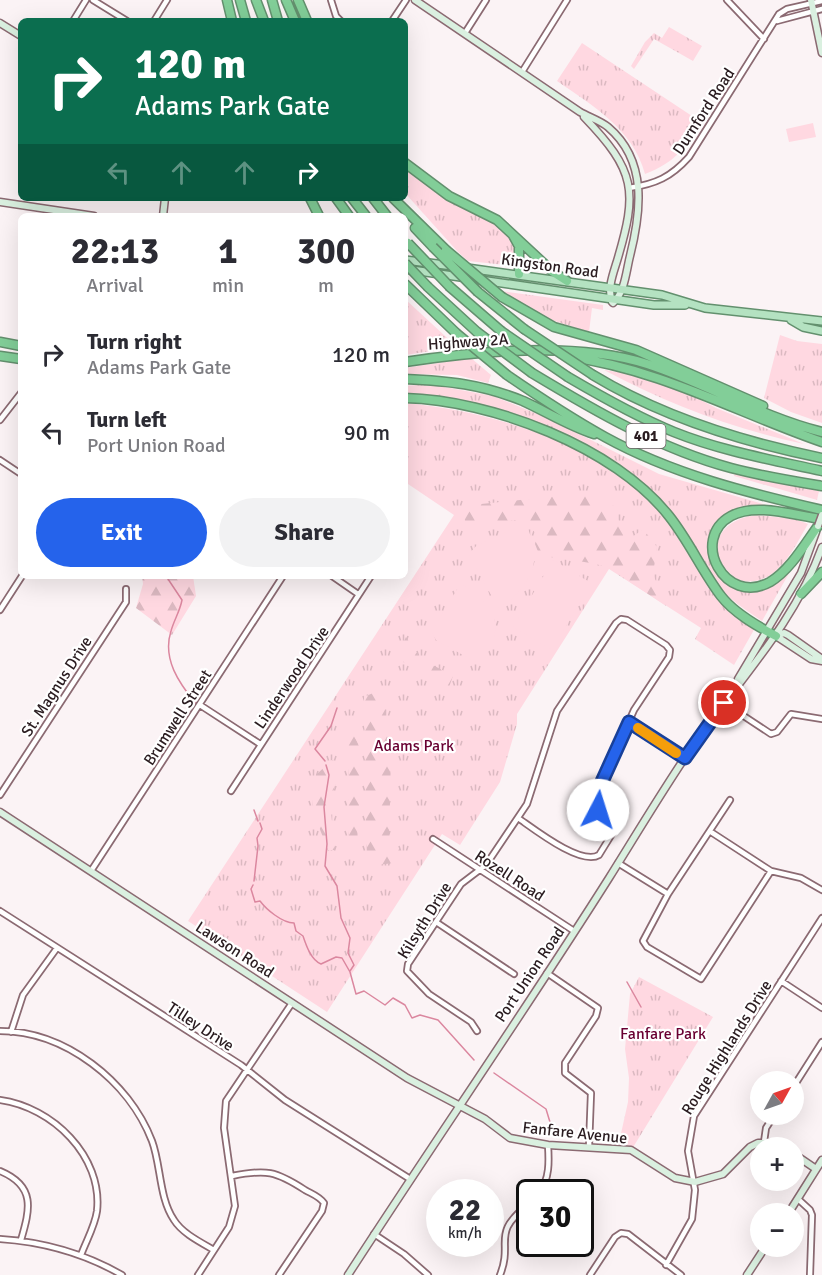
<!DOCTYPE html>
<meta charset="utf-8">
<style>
body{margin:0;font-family:Signika,sans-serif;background:#f2f2f3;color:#2b2b33;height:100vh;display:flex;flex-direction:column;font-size:22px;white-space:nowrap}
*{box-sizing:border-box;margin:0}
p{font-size:20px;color:#7c7c81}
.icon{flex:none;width:33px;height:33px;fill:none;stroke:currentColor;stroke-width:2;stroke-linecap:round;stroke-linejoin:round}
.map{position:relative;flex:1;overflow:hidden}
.panel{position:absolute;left:18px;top:213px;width:390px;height:366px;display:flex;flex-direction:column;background:#fff;border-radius:9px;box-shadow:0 6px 24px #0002}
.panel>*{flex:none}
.hud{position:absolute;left:18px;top:18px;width:390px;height:183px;border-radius:9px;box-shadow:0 6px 24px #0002;background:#0b6e4f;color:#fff;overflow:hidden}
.needle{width:39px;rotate:50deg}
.controls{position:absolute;left:750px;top:1071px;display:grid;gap:12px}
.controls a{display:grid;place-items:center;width:54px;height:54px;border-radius:50%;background:#fff;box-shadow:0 6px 24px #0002;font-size:30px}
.speed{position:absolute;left:426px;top:1179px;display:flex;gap:12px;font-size:30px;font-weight:700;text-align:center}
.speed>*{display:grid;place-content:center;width:78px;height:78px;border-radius:50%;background:#fff;box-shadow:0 6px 24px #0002;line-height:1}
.speed small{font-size:15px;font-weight:400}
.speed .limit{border:3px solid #111;border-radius:9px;background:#fff;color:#111}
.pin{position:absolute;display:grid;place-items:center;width:51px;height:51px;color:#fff;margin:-26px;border:3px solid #fff;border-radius:50%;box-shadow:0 2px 6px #0007}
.me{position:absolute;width:66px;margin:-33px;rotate:5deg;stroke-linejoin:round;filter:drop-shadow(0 0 4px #0008)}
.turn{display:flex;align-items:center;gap:21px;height:126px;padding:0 18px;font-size:27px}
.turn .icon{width:78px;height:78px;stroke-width:2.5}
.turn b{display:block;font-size:42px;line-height:51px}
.lanes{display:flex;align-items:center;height:57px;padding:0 18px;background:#0003;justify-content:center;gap:30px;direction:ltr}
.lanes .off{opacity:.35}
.eta{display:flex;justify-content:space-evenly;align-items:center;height:102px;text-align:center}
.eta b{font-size:36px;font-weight:700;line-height:42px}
.action{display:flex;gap:12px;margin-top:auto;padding:12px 18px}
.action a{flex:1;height:69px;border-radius:36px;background:#2563eb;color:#fff;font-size:24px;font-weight:700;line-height:69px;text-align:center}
.action a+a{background:#f2f2f3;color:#2b2b33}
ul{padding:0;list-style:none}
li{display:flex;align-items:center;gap:18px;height:78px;padding:0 18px}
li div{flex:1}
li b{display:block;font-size:22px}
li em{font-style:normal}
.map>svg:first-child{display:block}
.grass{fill:url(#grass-tufts)}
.forest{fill:url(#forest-firs)}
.garden{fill:#ffd8e1}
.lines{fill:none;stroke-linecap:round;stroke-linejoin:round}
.stream{stroke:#db879f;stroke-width:1.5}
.street-casing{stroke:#8b6a72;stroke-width:8}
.secondary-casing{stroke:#8b6a72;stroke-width:9}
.primary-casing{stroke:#63906e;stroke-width:10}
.highway-casing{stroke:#63906e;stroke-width:11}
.street{stroke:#fff;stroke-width:4.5}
.secondary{stroke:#daf0e0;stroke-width:6}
.primary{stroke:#b4e2c1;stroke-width:7}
.highway{stroke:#82ce98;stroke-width:8}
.secondary-bridge-casing{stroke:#8b6a72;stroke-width:9;stroke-linecap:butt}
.highway-bridge-casing{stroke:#63906e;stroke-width:11;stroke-linecap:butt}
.secondary-bridge{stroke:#daf0e0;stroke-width:6}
.highway-bridge{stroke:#82ce98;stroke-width:8}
.route-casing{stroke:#184099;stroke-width:15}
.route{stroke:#2563eb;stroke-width:10}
.slow{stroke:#f59e0b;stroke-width:10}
.labels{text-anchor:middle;stroke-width:4.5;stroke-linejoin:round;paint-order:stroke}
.shield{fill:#fff;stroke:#6a6063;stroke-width:1.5}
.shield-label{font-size:15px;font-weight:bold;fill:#2a1c20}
.street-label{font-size:16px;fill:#2a1c20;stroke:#fff}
.park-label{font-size:16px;fill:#690032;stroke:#fff}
</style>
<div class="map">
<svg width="822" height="1275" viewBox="0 0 822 1275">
<defs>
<pattern id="grass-tufts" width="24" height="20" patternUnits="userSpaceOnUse" patternTransform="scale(1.5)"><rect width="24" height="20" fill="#ffd8e1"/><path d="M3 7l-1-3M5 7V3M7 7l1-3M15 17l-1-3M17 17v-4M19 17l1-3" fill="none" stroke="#dbb9c1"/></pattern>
<pattern id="forest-firs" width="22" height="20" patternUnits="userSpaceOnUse" patternTransform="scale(1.5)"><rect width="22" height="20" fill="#ffd8e1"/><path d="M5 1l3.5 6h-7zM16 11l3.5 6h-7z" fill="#dbb9c1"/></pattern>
</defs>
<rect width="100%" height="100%" fill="#fbf3f5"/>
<!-- grass -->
<path class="grass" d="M669,27L702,46L693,61L654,39L634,69L631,66L645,42L654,33L662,38Z
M582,43L701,122C684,149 676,162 645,174C633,129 593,106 557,81Z
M405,167L439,194L495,223L514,240L517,253L515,266L468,261L458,252L405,193Z
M501,291L603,305V310L592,308L589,332L548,319Z
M405,299L457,347L405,355Z
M780,335L797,341L822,344V423L791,412L764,398Z
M471,358L491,375L488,383L457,375L405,374V368Z
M604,370L645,376L678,388L716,408L804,444C733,429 668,404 604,370Z
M428,384L493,396L547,418L659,474L780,509C764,509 739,505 725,516C703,532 704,571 728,583C738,589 759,585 770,585L796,561L762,621C751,613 739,606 729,597C702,573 691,534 667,507C602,436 499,402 405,394V386Z
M405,403C491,411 602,444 660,512C676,532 687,556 704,576C719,594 738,611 755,628L734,665L695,639L701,628L609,569L517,714V724L500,782L460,845L442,834L327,1012L188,921L454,515L405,482Z
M735,473L819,491L817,500L734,476Z
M757,515L795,519L808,524C792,551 778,586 740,581C703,557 713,520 757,515Z
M639,977L713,1017L632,1149L618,1147L628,1102L629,1078L625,1049L630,994Z"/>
<!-- forest -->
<path class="forest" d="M608,491L626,542L643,529L657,547L653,574L666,606L609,568C586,559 562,562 539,554L535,544L537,536L526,519L466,526L462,506Z
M142,576H193L196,596L172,635L136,608L143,584Z
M406,637L420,658L453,676L449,687L396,658Z
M382,689L391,754L389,838L410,860L404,871L393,863L371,866L366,841L364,697Z
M351,731C376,765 351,808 359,846L356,850L352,849C350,838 346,826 347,815C349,784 353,774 341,744L345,735Z
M333,759L336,782L330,803L335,850H328L319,827L312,818L314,811L311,793L317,783V774Z"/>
<!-- garden -->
<path class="garden" d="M813,123L816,137L789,142L786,129Z
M526,523C529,532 533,541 534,550C538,573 517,599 498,608L469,554L477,545Z
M553,560L591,583L552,650L513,627Z
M461,583C498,609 506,624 481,665L436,640L431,632Z"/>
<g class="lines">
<!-- stream -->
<path class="stream" d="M166,576L182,600C180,611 174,620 171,631C162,659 179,683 196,704
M325,761L315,749L331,726L337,708
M326,765L329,775L324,807L327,844L325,866L337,886L341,918L350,938L348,953L354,965L350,971
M254,810L258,821
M254,881L258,846L257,838L262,829L260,823
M253,885L251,889L255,902L260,901C266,909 282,923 294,923L296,931L303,936C306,945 311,960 321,964L336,957L342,958L350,972L356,994L364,991L385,1005L393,998L405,1005L412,1018L420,1015L438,1020L474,1060
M627,982L641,1007
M494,1073L546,1109L553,1132"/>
<!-- street casing -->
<g class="street-casing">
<path id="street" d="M93,0L127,21
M331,0L336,16L341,21
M727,0L764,39
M73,21L86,0
M154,21L167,0
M392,21L406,0
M777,21L822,9
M465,33L486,0
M522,72L567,0
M629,188C656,184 671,177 689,157L779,14L787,9L822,1
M0,420L21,393
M0,460L21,474
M332,576L358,594
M0,610L22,576
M724,703L771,734L777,732L791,714L822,719
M200,705L260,744
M629,722L685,758
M231,791L371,576
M0,795L126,602V589
M730,800L668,894L643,941L647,947L701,979L771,871
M711,832L771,871L801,878L822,890
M433,839L574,931
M618,863L668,894
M91,871L283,576
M0,911L241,1065L285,1100L410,1179
M436,922L514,974
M547,973L598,1008L596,1016L565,1063V1073L591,1093L589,1146
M781,981L822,1008
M0,1031C65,1031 129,1081 152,1141C161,1165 159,1198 174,1220C182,1233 200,1242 214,1250
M477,1031L471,1022L429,994L407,971L408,964L461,884L486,865L527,804L557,711L616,623L621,619L627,620L666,645L670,650L669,657L634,710L595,797L596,807L612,821L615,829L599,855C581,866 534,829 518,818
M11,1032L23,995L57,948
M794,1086L822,1042
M0,1100C52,1107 103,1156 97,1211C95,1226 86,1241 81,1255
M764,1142L766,1128L775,1114
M0,1171C36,1186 30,1209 21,1240
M232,1176C266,1169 276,1171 305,1190C312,1194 319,1196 324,1203L322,1211L279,1275
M539,1192C550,1180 549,1160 548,1145
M798,1199L810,1210L812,1215L810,1275
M374,1234L404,1254L428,1275
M0,1239C44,1242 84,1253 122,1275
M666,1265L692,1219L695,1190L688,1151L694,1116L822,918
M198,1275L229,1227L235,1206L224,1128L226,1101L292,1003
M500,1275C514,1240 489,1235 530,1203
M590,1275L615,1237L621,1233L628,1234L681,1275"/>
</g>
<!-- secondary casing -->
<g class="secondary-casing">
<path id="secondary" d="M415,0L580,112C589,117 601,121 608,127C648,161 641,212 630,256C626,272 625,292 613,303
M811,0L822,53
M0,23L21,36
M584,117C636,171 638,191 617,261C613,274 607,289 612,302
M0,202L94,216
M163,216L165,198
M776,636L784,633L788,635L822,659
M776,636L811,659L822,661
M738,679L801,573L816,532
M0,812L407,1078L485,1119L510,1138L548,1145L631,1150L675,1178L695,1182L723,1174L750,1147L758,1143H775L784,1148
M794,1154L816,1169
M788,1214L822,1160
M348,1275C434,1142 525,1011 609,878C634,838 658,798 684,759C731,688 793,628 822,547
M747,1275L766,1246"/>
</g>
<!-- primary casing -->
<g class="primary-casing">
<path id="primary" d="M405,260L453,266
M467,268L662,295L705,308L822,321
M405,269L654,305H685
M791,320L803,327L822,331"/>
</g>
<!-- highway casing -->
<g class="highway-casing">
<path id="highway" d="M227,0L232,21
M240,0L246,21
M256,0L264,21
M272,0L278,21
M286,0L295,21
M298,0L307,21
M405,163L449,196L497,220L553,272L567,281
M310,198L319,216
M336,198L349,216
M352,198L366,216
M373,198L387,216
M393,198L446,250
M415,228L433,247
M513,235L519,246V274
M405,284L456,333
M428,287L477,332
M450,287L501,331
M478,292L524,329
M502,297L554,327L636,350L763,406
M0,342L21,346
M0,356L21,359
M570,357C660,369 738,413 822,442
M405,362C477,351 576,341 647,364C706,383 761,417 822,432
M532,373C595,411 660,449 731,468C761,476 792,481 822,486
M507,375C539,397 571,418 605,437C672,474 748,493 822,510
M593,375C662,417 743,442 822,458
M568,377C602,397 637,417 674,432C721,451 773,460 822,471
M405,379C449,381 481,384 523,401C547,412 569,426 594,434
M405,398C491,400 615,447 669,516C689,541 702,571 721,596C734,613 757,626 776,636
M818,526C805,544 790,570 770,582C725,607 689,539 731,516C756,502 796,516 822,519
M801,594L822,572"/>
</g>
<!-- street -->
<use href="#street" class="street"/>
<!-- secondary -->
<use href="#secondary" class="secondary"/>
<!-- primary -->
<use href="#primary" class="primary"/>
<!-- highway -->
<use href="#highway" class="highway"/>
<!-- secondary-bridge casing -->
<g class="secondary-bridge-casing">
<path id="secondary-bridge" d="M818,526L822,515"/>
</g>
<!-- highway-bridge casing -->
<g class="highway-bridge-casing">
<path id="highway-bridge" d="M408,243L450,287
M433,247L478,292
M446,250L502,297
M405,263L428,287
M524,329L593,375
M501,331L568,377
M477,332L532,373
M456,333L507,375"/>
</g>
<!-- secondary-bridge -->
<use href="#secondary-bridge" class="secondary-bridge"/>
<!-- highway-bridge -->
<use href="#highway-bridge" class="highway-bridge"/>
</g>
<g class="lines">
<!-- route casing -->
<g class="route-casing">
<path id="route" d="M598,810L595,797L629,722L685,758L724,703"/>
</g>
<!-- route -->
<use href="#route" class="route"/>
<!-- slow -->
<path class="slow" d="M638,728L676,753"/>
</g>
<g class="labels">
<!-- shield labels -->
<rect class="shield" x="626.5" y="424" width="39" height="24" rx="4.5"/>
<g class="shield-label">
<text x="646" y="441">401</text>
</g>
<!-- street labels -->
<g class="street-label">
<text transform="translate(703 111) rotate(-57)" y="6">Durnford Road</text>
<text transform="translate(550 265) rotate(8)" y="6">Kingston Road</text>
<text transform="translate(468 341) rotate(-4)" y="6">Highway 2A</text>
<text transform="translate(291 677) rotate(-56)" y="6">Linderwood Drive</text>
<text transform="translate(56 686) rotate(-57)" y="6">St. Magnus Drive</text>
<text transform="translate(177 717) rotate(-57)" y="6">Brumwell Street</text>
<text transform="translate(510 875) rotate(33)" y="6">Rozell Road</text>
<text transform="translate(424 920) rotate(-58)" y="6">Kilsyth Drive</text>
<text transform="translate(235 949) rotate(33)" y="6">Lawson Road</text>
<text transform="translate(529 974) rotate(-56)" y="6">Port Union Road</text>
<text transform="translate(201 1026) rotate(33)" y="6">Tilley Drive</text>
<text transform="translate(726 1047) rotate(-58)" y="6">Rouge Highlands Drive</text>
<text transform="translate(575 1132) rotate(6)" y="6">Fanfare Avenue</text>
</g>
<!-- park labels -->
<g class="park-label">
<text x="414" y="751">Adams Park</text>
<text x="663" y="1039">Fanfare Park</text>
</g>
</g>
</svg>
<div class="controls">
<a><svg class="needle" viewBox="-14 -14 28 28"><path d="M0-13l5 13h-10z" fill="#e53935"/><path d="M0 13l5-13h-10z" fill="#7c7c81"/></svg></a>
<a>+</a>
<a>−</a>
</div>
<div class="speed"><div>22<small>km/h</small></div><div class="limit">30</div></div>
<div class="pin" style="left:724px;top:703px;background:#d93025"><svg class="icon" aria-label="arrive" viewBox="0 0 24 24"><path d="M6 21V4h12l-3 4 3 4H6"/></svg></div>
<svg class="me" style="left:598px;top:810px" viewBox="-20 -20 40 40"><circle r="19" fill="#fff"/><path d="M0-13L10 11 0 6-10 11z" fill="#2563eb"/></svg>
<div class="hud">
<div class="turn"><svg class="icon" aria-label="right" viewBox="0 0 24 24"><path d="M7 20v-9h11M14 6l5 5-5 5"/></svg><div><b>120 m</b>Adams Park Gate</div></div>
<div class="lanes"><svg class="icon off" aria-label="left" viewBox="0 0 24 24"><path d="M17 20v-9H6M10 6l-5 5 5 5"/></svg><svg class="icon off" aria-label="ahead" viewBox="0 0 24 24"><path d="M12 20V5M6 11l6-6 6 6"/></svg><svg class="icon off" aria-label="ahead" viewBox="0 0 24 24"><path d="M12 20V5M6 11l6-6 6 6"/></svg><svg class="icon" aria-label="right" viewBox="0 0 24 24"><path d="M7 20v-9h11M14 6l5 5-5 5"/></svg></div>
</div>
<section class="panel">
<div class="eta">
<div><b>22:13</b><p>Arrival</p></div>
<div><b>1</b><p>min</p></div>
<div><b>300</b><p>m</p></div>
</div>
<ul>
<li><svg class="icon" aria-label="right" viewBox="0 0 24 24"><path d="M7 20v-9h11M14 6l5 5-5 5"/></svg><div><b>Turn right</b><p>Adams Park Gate</p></div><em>120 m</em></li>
<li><svg class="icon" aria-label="left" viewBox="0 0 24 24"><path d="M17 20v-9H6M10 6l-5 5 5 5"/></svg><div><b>Turn left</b><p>Port Union Road</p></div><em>90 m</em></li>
</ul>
<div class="action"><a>Exit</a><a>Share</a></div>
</section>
</div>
